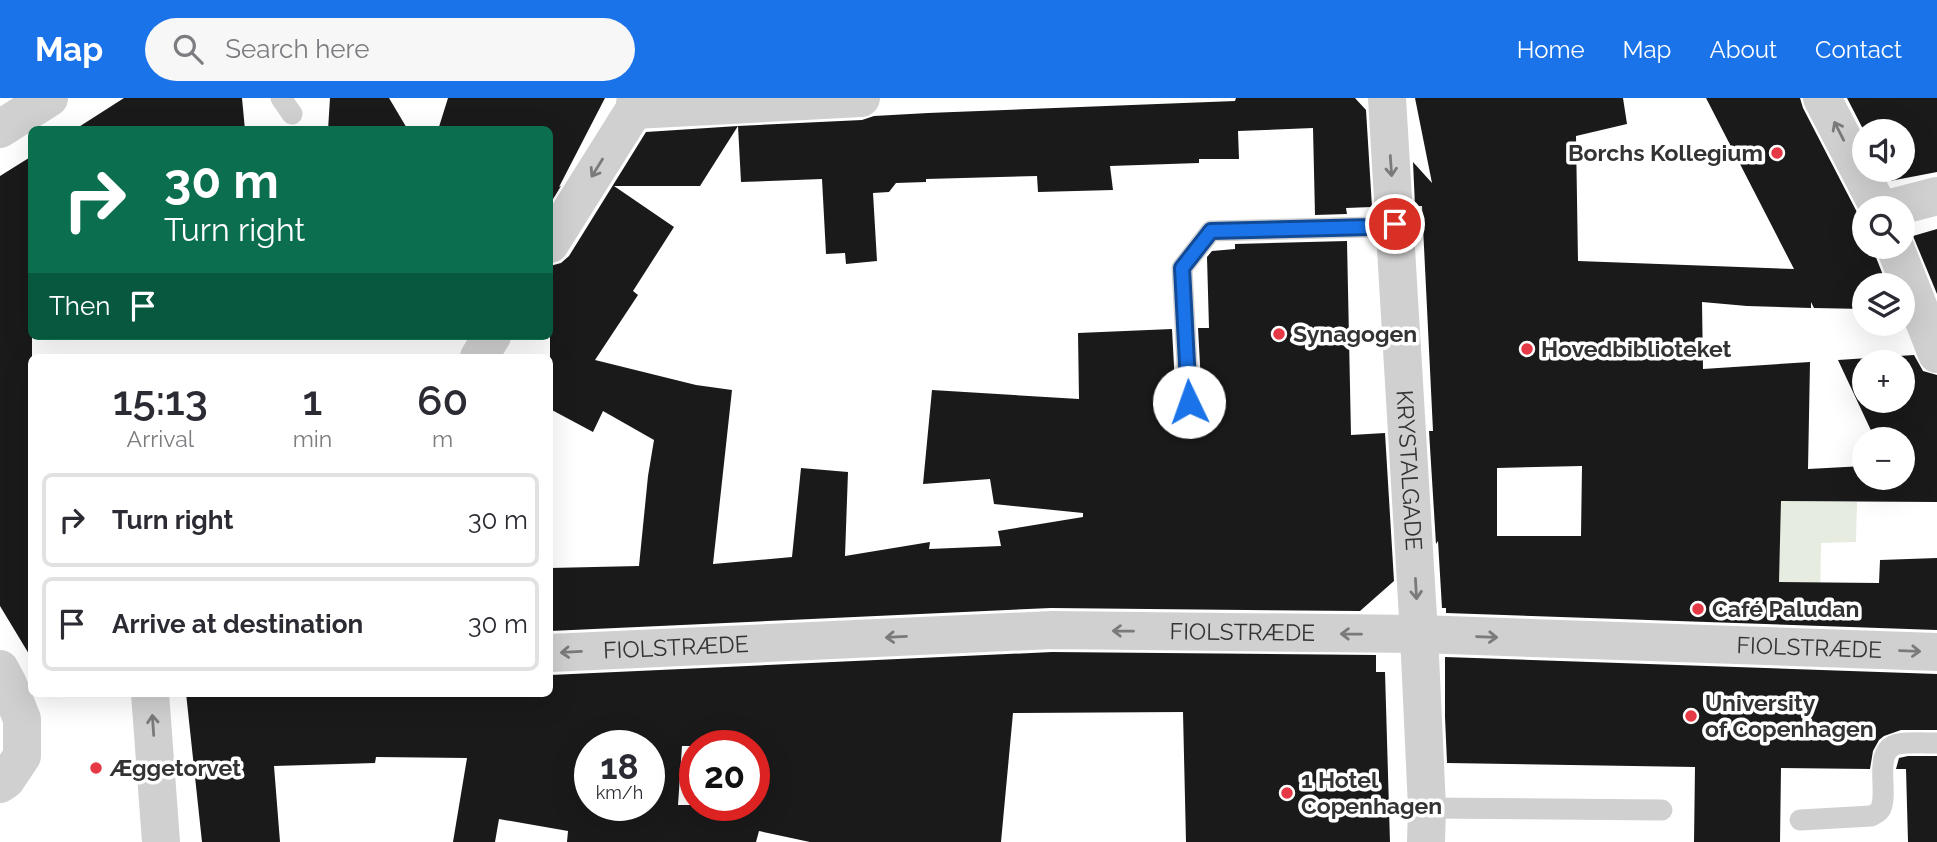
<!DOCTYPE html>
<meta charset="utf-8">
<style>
body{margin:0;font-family:Raleway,sans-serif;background:#f7f7f7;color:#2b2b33;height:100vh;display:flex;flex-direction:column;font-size:26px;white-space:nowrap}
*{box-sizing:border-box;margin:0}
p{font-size:23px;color:#7c7c81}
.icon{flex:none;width:38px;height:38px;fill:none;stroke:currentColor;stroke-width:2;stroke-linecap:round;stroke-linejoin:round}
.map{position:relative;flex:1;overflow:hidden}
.panel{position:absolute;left:28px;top:256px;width:525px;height:343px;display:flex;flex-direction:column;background:#fff;border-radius:10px;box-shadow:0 7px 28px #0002}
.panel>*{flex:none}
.banner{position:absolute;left:28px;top:28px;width:525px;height:214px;border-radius:10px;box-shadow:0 7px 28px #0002;background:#0b6e4f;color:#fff;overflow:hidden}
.buttons{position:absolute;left:1852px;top:21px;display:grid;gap:14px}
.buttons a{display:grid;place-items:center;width:63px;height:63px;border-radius:50%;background:#fff;box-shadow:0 7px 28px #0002;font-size:35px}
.speed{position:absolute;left:574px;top:632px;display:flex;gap:14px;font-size:35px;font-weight:700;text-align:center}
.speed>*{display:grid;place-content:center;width:91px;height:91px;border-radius:50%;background:#fff;box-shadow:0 7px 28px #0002;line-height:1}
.speed small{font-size:18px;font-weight:400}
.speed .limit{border:10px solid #d22;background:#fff;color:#111}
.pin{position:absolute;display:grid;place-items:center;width:60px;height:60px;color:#fff;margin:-30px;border:4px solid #fff;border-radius:50%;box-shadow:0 2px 7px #0007}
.me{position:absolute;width:77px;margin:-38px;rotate:357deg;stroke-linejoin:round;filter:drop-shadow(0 0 5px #0008)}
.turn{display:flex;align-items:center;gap:24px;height:147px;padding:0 21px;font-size:32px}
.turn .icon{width:91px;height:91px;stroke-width:2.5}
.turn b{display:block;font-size:49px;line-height:60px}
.then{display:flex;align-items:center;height:66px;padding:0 21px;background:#0003;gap:14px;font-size:26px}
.eta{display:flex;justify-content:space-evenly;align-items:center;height:119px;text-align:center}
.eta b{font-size:42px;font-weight:600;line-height:49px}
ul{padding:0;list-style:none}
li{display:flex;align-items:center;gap:21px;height:94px;margin:0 14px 10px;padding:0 7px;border:4px solid #e1e1e2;border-radius:10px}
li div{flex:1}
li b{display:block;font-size:26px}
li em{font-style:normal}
header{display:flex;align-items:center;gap:42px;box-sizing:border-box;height:98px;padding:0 35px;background:#1a73e8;color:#fff}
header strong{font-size:33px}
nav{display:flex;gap:38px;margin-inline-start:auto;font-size:24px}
.search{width:490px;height:63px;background:#f7f7f7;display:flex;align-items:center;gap:18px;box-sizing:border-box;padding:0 24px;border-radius:38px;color:#7c7c81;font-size:26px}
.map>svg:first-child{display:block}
.green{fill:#e6ecdf}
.building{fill:#1a1a1a;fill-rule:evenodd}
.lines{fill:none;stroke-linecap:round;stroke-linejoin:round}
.lane{stroke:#d0d0d0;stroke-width:21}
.street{stroke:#d0d0d0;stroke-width:38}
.oneway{stroke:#7a7a7a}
.route-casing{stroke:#114b97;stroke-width:18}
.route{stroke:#1a73e8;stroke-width:12}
.poi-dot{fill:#e63946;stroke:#fff;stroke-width:2.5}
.labels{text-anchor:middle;stroke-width:7;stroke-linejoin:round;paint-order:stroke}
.poi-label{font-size:23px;font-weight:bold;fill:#333;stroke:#fff;text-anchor:start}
.street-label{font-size:23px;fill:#333;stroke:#fff}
</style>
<header>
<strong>Map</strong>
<div class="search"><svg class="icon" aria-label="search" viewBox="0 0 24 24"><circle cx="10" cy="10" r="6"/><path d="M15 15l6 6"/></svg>Search here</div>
<nav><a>Home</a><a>Map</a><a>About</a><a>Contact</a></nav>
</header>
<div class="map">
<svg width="1937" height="744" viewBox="0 0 1937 744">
<rect width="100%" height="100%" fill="#fff"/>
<!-- green -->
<path class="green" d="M1781,403L1857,404L1856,444L1821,445L1820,509L1778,517Z"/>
<!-- building -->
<path class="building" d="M124,0H242L245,32H74Z
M330,0H389L408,32H328Z
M448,0H605L559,89L561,88L550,106V32H438Z
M1236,0H1355L1366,12L1372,109L1346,110L1347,116L1315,117L1313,30L1238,33L1239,61H1199V65L1110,68L1113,92L1038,94L1037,78L926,81V84L896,85L889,94L873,95L877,163L846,166L845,155L826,156L822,81L741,84L738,28L862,22L874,18L928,15L1235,3Z
M1415,0H1623L1627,26L1576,38L1578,163L1794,171L1706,0H1800L1803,10L1860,120L1864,125V153L1874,150L1875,157L1887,187H1864V211L1814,210L1811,204V210L1747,208L1702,204L1703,271L1810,264L1808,371L1864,368V380H1902V341H1875L1838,262L1914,257L1923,273L1937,277V404L1781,403L1779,484L1879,485L1880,462L1937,460V532L1446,515V510H1442L1438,443L1436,446L1429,333H1433L1422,108H1415L1413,64L1432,85ZM1864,264H1902V303H1864ZM1582,368L1581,438H1497V370Z
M1847,0H1937V74L1890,83L1884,72H1902V33H1864Z
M738,28L700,88H614L674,129L633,193L638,197L595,262L696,287L732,292L713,466L792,459L801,370L848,374L845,458L930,444L929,451L1001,448L998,433L1083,419V415L994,406L990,381L923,386L932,292L1079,301L1078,235L1172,231L1176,305L1178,312L1184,316L1190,317L1196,315L1200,311L1202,303L1198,230H1209L1207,159L1212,153L1235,151V146L1347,143L1351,337L1385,335L1394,483L1360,513L1051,510L550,533V470L639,468L648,378L654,342L603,313L593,334L550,311V168L561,165L569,158L646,34Z
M32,58V561L0,508V78Z
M1937,131V196L1913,138Z
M1052,554L1376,557V574H1385L1390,744H1186L1183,614L1013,615L1001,744H810L759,733L756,744H567L568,733L499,721L495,744H453L467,660L376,659L375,665L274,668L280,744H202L186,595H550V577ZM590,648H652L650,707H590ZM682,648H754V707H678Z
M1445,559L1937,576V632H1901L1884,638L1879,642L1873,653L1870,671L1781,670L1780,744H1694L1695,669L1447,665L1445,619Z
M1908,658H1937V744H1908L1906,671H1896L1899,660Z"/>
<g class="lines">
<!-- lane -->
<path class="lane" d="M281,0L292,16
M1189,304L1182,170L1211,133L1371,129L1395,126
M1427,710L1662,712
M1800,722L1871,718C1875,716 1878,715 1880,712C1890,695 1871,652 1898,646C1910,644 1925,645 1937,645"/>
<!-- street -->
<g class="street">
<path id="s1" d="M1387,0L1419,536L1427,710L1426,744"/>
<path d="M1822,0L1879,110"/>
<path d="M634,12L861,0"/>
<path d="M0,31L49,0"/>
<path d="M1891,110L1937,98"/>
<path d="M550,146L634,12L636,0"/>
<path d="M1895,149L1937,256"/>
<path d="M479,259L492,238"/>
<path id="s2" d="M550,555L1052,532L1419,536L1937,554"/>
<path d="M0,571L8,586L22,621V658L6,682L0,686"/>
<path d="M150,595L161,744"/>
</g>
</g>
<!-- one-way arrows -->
<defs><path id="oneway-shaft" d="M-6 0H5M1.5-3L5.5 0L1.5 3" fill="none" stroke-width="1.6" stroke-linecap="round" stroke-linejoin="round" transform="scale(1.75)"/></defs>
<g class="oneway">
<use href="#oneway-shaft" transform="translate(1839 33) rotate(-117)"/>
<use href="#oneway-shaft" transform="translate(1391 68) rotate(86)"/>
<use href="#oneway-shaft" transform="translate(597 70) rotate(122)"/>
<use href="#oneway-shaft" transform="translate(1416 491) rotate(87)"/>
<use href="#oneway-shaft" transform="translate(1123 533) rotate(-179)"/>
<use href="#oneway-shaft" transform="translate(1351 536) rotate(-179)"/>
<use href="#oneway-shaft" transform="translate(896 539) rotate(177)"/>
<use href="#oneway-shaft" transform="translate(1487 539) rotate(2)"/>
<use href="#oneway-shaft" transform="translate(1910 553) rotate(2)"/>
<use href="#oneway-shaft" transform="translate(571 554) rotate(177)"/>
<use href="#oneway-shaft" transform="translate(153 627) rotate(-94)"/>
</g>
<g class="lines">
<!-- route casing -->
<g class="route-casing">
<path id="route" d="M1189,304L1182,170L1211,133L1371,129L1395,126"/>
</g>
<!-- route -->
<use href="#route" class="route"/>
</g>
<!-- markers -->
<g class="poi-dot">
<circle cx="1777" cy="55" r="7"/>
<circle cx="1279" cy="236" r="7"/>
<circle cx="1527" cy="251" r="7"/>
<circle cx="1698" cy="511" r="7"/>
<circle cx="1691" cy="618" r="7"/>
<circle cx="96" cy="670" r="7"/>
<circle cx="1287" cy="695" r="7"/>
</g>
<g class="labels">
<!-- poi labels -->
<g class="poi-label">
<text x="1763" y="63" text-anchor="end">Borchs Kollegium</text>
<text x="1293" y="244">Synagogen</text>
<text x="1541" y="259">Hovedbiblioteket</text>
<text x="1712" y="519">Café Paludan</text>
<text x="1705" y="613">University<tspan x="1705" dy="26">of Copenhagen</tspan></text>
<text x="110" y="678">Æggetorvet</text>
<text x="1301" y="690">1 Hotel<tspan x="1301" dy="26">Copenhagen</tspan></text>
</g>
<!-- street labels -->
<g class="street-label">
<text dy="8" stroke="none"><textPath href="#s1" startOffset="373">KRYSTALGADE</textPath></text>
<text dy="8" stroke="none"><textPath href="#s2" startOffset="693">FIOLSTRÆDE</textPath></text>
<text dy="8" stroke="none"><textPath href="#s2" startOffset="126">FIOLSTRÆDE</textPath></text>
<text dy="8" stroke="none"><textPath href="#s2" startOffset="1260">FIOLSTRÆDE</textPath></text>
</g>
</g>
</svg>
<div class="buttons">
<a><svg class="icon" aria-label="sound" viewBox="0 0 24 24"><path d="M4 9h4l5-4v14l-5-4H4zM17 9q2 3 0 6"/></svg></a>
<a><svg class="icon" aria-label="search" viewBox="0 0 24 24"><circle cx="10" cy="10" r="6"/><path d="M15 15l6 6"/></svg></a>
<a><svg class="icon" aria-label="layers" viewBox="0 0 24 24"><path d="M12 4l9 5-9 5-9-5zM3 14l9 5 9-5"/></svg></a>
<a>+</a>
<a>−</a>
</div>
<div class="speed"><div>18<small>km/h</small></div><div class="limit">20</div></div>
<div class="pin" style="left:1395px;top:126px;background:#d93025"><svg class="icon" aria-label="arrive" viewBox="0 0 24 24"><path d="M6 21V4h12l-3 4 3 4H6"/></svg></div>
<svg class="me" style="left:1189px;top:304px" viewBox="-20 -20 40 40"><circle r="19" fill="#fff"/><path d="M0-13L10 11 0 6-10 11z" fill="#1a73e8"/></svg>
<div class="banner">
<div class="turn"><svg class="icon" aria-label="right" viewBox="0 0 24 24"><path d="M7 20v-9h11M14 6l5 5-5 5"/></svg><div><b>30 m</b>Turn right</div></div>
<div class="then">Then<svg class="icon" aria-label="arrive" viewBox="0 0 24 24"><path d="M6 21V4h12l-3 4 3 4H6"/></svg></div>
</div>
<section class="panel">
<div class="eta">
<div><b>15:13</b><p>Arrival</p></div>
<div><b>1</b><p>min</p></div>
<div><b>60</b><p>m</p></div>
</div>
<ul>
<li><svg class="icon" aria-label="right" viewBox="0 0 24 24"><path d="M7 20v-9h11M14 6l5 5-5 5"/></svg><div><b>Turn right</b></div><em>30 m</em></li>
<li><svg class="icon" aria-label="arrive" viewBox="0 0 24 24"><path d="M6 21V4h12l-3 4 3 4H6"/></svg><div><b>Arrive at destination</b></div><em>30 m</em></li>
</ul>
</section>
</div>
